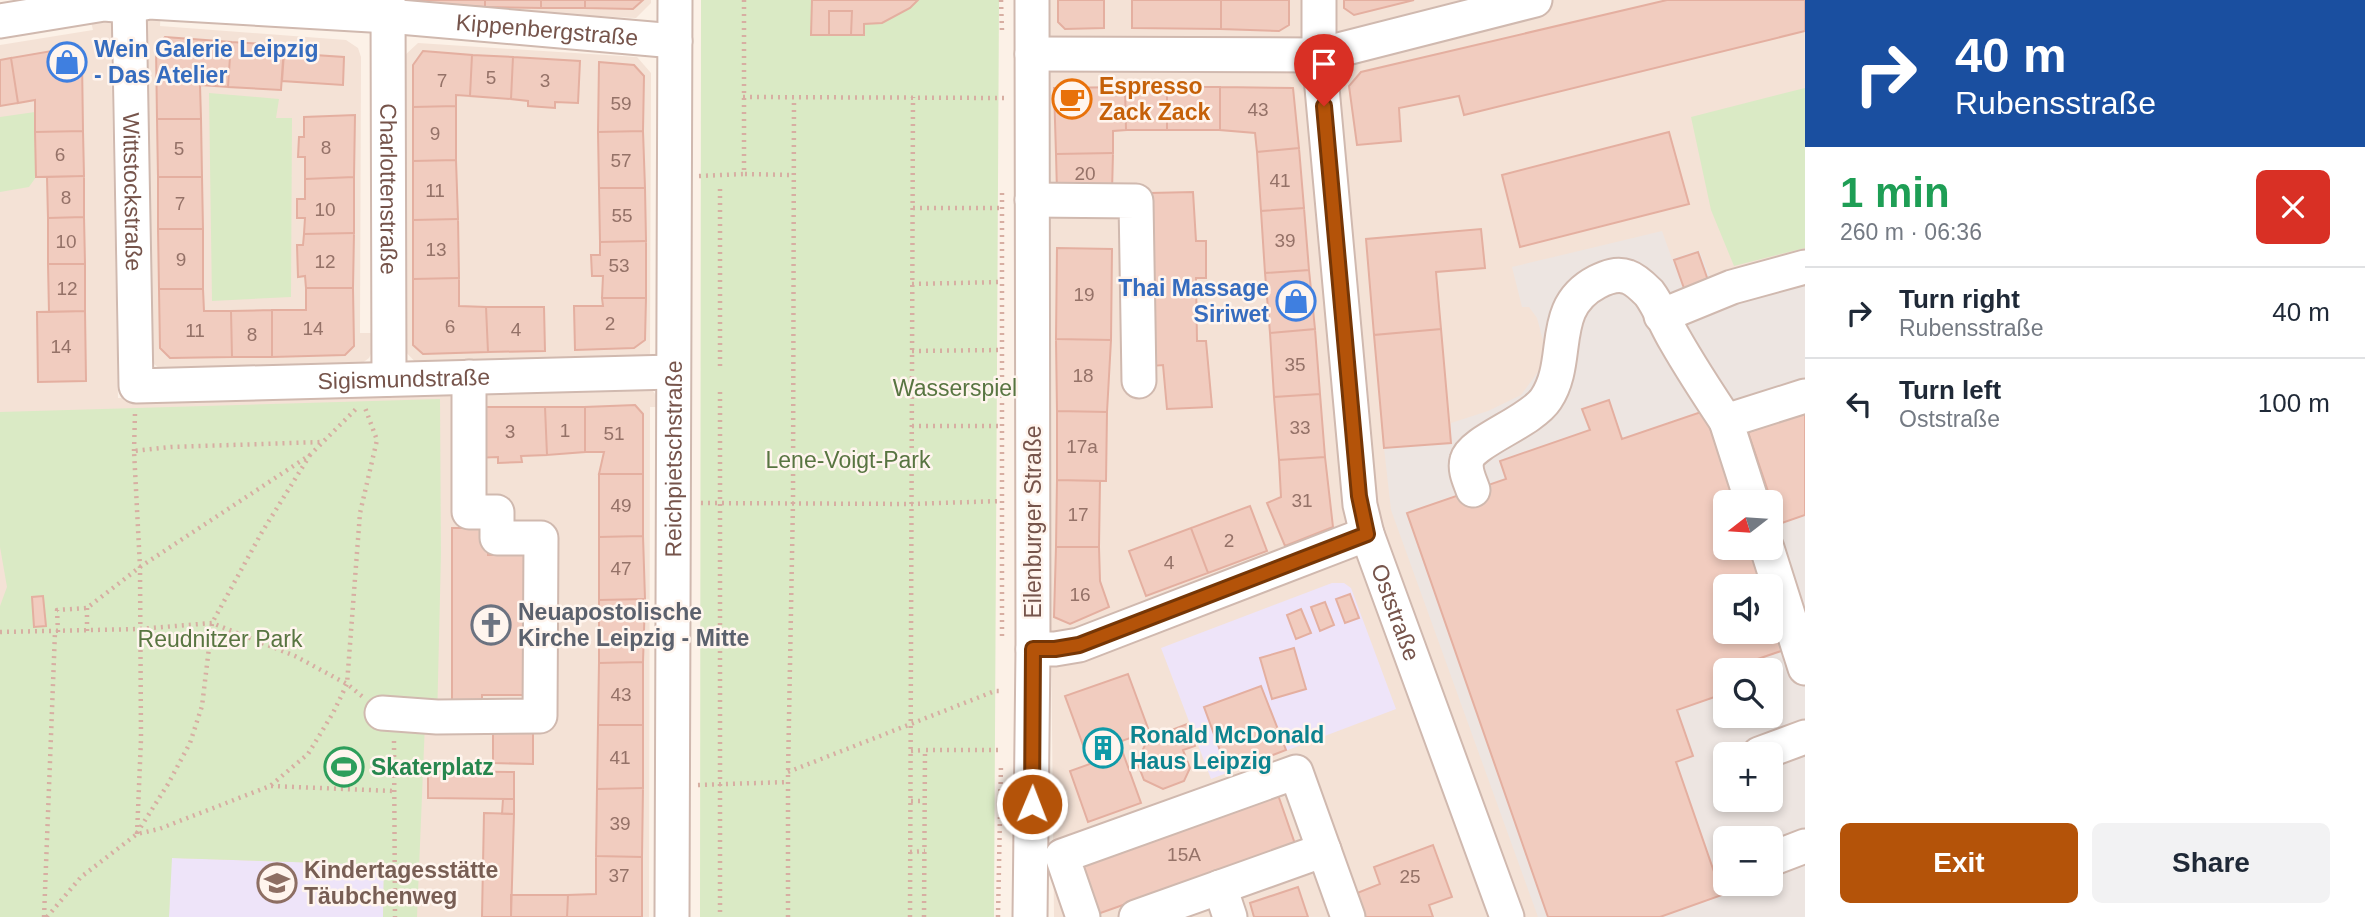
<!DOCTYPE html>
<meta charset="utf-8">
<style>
body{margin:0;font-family:Helvetica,sans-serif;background:#f2f2f3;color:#1f2937;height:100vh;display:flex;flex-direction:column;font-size:26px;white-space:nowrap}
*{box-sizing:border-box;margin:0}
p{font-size:23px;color:#747a83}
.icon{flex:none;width:38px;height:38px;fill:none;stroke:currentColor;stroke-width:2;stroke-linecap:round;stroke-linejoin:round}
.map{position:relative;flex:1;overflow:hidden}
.drawer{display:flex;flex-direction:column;background:#fff;width:560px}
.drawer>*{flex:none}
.top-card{background:#1a4fa0;color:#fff;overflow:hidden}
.needle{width:46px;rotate:253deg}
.buttons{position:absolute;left:1713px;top:490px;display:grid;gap:14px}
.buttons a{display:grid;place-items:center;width:70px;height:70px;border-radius:10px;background:#fff;box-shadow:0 4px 10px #0003;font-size:35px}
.pin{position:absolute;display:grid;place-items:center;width:60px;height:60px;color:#fff;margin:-72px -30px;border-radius:50% 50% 50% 0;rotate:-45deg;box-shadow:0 0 7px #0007}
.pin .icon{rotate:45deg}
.me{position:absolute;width:77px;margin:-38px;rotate:1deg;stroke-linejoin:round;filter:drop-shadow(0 0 5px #0008)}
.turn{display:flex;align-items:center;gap:24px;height:147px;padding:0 35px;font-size:32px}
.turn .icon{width:91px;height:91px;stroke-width:2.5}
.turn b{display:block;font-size:49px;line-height:60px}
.round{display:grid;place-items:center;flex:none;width:74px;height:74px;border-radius:10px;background:#f2f2f3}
.head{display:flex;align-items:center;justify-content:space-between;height:119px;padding:0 35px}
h1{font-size:42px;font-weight:600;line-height:52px;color:#1e9e55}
.button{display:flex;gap:14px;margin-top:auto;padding:14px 35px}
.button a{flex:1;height:80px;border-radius:10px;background:#b45309;color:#fff;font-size:28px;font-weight:600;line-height:80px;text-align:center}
.button a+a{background:#f2f2f3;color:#1f2937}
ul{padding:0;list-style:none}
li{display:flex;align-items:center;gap:21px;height:91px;padding:0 35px;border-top:2px solid #e0e1e3}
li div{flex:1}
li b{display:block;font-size:26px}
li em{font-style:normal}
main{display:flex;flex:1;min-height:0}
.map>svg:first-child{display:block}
.residential{fill:#f4e2d6;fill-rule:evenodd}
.industrial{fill:#ede5e1;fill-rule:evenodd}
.education{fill:#eee4f9}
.green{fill:#daeac5}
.building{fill:#f1ccbf;stroke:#e4afa0;stroke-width:2}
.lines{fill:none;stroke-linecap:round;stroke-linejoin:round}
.minor-casing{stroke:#d0b9af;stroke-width:37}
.path{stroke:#d7aea2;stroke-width:4.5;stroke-dasharray:2 5;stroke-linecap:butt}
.minor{stroke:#fff;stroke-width:33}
.route-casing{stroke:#753606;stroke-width:18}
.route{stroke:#b45309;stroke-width:12}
.labels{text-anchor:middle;stroke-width:5;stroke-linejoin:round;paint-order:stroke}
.number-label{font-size:19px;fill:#957268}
.street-label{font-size:23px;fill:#76544b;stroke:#fff5ee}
.shop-label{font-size:23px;font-weight:bold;fill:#366cbe;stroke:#fff5ee;text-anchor:start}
.food-label{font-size:23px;font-weight:bold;fill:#c56008;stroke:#fff5ee;text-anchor:start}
.park-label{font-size:23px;fill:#587541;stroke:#fff5ee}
.worship-label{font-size:23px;font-weight:bold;fill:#5b616d;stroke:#fff5ee;text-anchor:start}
.culture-label{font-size:23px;font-weight:bold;fill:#0d838f;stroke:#fff5ee;text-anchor:start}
.leisure-label{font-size:23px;font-weight:bold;fill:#27864d;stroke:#fff5ee;text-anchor:start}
.education-label{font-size:23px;font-weight:bold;fill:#785e54;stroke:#fff5ee;text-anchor:start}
</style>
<main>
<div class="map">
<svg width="1805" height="917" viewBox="0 0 1805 917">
<rect width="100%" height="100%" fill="#fcf1e7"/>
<!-- residential -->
<path class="residential" d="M409,0H651V3L636,18L415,7Z
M1046,0H1805V917H1054L1045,65ZM1726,502H1771V548H1726ZM1726,586H1771V632H1726ZM1726,670H1771V716H1726ZM1726,754H1771V800H1726ZM1726,838H1771V884H1726Z
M161,10L160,26L346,40L358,48L361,57L360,333H377V341L369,358L357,367L160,369L149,360L143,17Z
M89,14L109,21L115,29L118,48H111L118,398L648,384L658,398V407H650L649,917H0V45L93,30Z
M418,43L637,57L651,73L650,354L640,359L420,367L402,348L404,56Z"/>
<!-- industrial -->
<path class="industrial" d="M1662,231L1672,259L1699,250L1713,283L1805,259V917H1538L1391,510L1384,448L1450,443L1451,423L1488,411L1521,395L1540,369L1543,341L1537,318L1529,307H1522L1512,267ZM1726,502H1771V548H1726ZM1726,586H1771V632H1726ZM1726,670H1771V716H1726ZM1726,754H1771V800H1726ZM1726,838H1771V884H1726Z"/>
<!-- education -->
<path class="education" d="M1332,583H1344L1351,588L1396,709L1211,779L1161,648Z
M171,858L384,865L383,917H169Z"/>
<!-- green -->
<path class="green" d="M701,0H999L994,917H700Z
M1805,88V248L1734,266L1711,210L1691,117Z
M209,93L279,99L276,118H292L291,297L212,301Z
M35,112L36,177L29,187L0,192V117Z
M440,399L441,554L437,722L425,723L417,917H383L384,865L172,858L169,917H0V606L7,587L0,547V412Z"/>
<!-- building -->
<path class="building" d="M416,0H485V7L418,3Z
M485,0H541V8L485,7Z
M541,0H585V8H541Z
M585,0H643L633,9L585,8Z
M812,0H918L910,8L882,23L864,24V35H851L852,11H829V35H811Z
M1058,0H1104V28L1065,29L1058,22Z
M1132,0H1221V29L1132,28Z
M1221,0H1289V25L1279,31L1221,29Z
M1344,0H1414L1354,15L1344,8Z
M1667,0H1805V31L1464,115L1459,96L1399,108L1401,141L1357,145L1349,86L1361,72Z
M829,11H852L851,35H829Z
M165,37L231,42L228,87L200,85L201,119H157L156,47Z
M231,42L284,45L281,90L228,87Z
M69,48L82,60L83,131L35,132V100L18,103L11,58Z
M423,51L472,55L470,96L456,95V106L413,107V65Z
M284,53L344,57L343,85L282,81Z
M472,55L513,57L511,99L470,96Z
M513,57L580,61L578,103L555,102V108L528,106V101L511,99Z
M11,58L18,103L0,106V60Z
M599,62L634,65L644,76L643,131L598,132Z
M1125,87L1126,130L1113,131V153L1056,154L1054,88Z
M1125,87H1167V130H1126Z
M1167,87H1220V130H1167Z
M1220,87L1293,88L1299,148L1257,152L1255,133L1220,130Z
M456,106V160L413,161V107Z
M355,115L354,177L305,179V157H298L299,137H304V117Z
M157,119H201L202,177H158Z
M83,131L84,176L36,177L35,132Z
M643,131L645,188H599L598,132Z
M1669,132L1689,204L1520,247L1502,175Z
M1299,148L1304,208L1261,211L1257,152Z
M1113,153L1112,192H1057L1056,154Z
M456,160L458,219L413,220V161Z
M84,176V217L48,218L47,177Z
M158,177H202L203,229H158Z
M354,177V233L304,234L305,218H297V199H305V179Z
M599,188H645L646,241L600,242Z
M1193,192L1196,241H1206V278H1196L1197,341H1206L1212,407L1167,409L1163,365L1152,366L1150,193Z
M1304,208L1309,270L1265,273L1261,211Z
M84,217L85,264H48V218Z
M458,219L459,278L413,279V220Z
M158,229H203V289H159Z
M1481,229L1485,268L1436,272L1441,329L1374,335L1366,239Z
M354,233L353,288H306L305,276L298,277L297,245H303L304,234Z
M646,241V298H602L603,276H592L591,255H600V242Z
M1057,248L1112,249L1111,340L1056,339Z
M1698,252L1710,286L1686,294L1674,260Z
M48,264H85V311L49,312Z
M1309,270L1315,329L1270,333L1265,273Z
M459,278V306L486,307L488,352L423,354L413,345V279Z
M306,288H353L354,346L345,355L272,357V310H306Z
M159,289H203L204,311H231L232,357L170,358L160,348Z
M602,298H646L645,340L634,348L575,350L574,306H603Z
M486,307H544L545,351L488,352Z
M272,310V357H232L231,311Z
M85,311L86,381L38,382L37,312Z
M1315,329L1320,394L1274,397L1270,333Z
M1441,329L1451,443L1384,448L1374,335Z
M1056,339L1111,340L1107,412L1057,411Z
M1320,394L1325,457L1279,460L1274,397Z
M1609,400L1622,439L1704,411L1736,502H1726V548H1752L1766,586H1726V632H1771V602L1787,649L1746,663L1748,670H1726V693L1677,710L1693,756L1676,762L1722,895L1660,917H1548L1407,513L1506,479L1500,461L1590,430L1582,409Z
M635,405L643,414V474H599L604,452H585V407Z
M475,407H545L547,455L521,456L522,462L498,463V457L474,458Z
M545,407H585V452L547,455Z
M1057,411L1107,412L1106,481L1057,480Z
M1805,413V515L1779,524L1748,432Z
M1325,457L1333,527L1285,546L1267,503L1281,497L1279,460Z
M599,474H643V536L599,537Z
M1057,480L1100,481L1099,547H1056Z
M1250,506L1267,551L1208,573L1191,528Z
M452,528H488V555H530V695H482V702H452Z
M1191,528L1208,573L1146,596L1129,551Z
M643,536L645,599L599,600V537Z
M1056,547H1099L1100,581L1109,607L1070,624L1054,617Z
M1350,594L1359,618L1345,623L1336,599Z
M43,596L46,626L34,627L32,597Z
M645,599L643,662L599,663V600Z
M1325,602L1334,625L1320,631L1311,607Z
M1301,609L1311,633L1296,639L1287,615Z
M1294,648L1306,689L1272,699L1260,658Z
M643,662V725H598L599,663Z
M1128,674L1149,731L1119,742L1141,803L1088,822L1070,771L1090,764L1065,696Z
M1261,686L1286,750L1228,772L1204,707Z
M1187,724L1195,746L1183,750L1190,768L1184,781L1163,789L1144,780L1137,762L1145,745L1165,739L1169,731Z
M598,725H643V788L597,789Z
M493,727H533V764L493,763Z
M428,771L514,772V799L428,798Z
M643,788L642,857L596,856L597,789Z
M1277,792L1295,844L1092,916L1073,863Z
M503,799H514V814H502Z
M484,813L514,814L511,917H482Z
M1433,845L1452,897L1429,905L1433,917H1354L1347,897L1380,884L1374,867Z
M596,856L642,857V917H567L568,895L596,894Z
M1298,887L1308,917H1254L1250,903Z
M511,895H568L567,917H511Z"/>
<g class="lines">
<!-- minor casing -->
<g class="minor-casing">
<g id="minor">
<path id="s1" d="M129,0L136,386L673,372"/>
<path id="s2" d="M388,0L389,379"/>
<path id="s3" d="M1319,0V55L1360,505L1367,534L1507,917"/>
<path id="s4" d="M0,21L104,4L129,6L149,2L388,16L675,41"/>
<path d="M1032,54L1319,55L1535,0"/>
<path d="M1032,200L1136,201L1139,381"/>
<path d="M1661,316L1732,287L1805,267"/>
<path d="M1473,490C1470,481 1464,470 1467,460C1472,441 1531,422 1546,399C1572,360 1547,308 1597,282C1607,277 1617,273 1628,277C1634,279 1644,288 1649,293C1659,306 1666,325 1675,340C1691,368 1708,394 1726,421"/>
<path d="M1752,502L1726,421L1805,396"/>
<path d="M1767,548L1805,668"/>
<path d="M1033,649H1055L1079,645L1367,534"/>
<path d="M382,713L437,717L540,716L541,538H497V512H469V377"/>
<path d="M1759,754L1805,737"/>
<path d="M1771,859L1805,846"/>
<path d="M1220,887L1230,917"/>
<path id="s5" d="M672,917L675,0"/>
<path d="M1030,917L1033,649L1032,0"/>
<path d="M1083,917L1062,856L1296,772L1348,917"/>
<path d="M1136,917L1324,850"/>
</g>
</g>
<!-- path -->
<path class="path" d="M744,0V174L793,175
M1001,0L1002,31
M743,97L1004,98
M699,176L744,174
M1002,193V640
M913,208H1002
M912,284L1001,282
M912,351L1001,350
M720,366V186
M720,392V917
M912,426H1001
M134,451L135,413
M701,503L912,504L1001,501
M87,608V631
M0,632L139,629L212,623L295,656L347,684L363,697
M58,632L57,610L87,608L140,567L310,455L356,409
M394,741L395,917
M911,751L925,750
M788,772L995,691H1003
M698,785L788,782
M271,786L393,791
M911,801H925
M137,833L168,784L190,743L202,706L212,623L262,532L310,455
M137,834L141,739L140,567L134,451L171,447L322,442
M910,852L925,851
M44,917L55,632
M47,917L81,877L137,834L159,829L270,786L308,754L333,713L347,684L360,513L377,440L364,405
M788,917V773L793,502L794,98
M910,917L913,97
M924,917L925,750H1001
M998,917L1001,764"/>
<!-- minor -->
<use href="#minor" class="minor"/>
</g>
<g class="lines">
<!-- route casing -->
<g class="route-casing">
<path id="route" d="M1032,804L1033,649H1055L1079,645L1367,534L1359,496L1324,106"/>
</g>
<!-- route -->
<use href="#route" class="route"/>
</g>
<!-- icons -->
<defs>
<g id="shop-ring" transform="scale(2.0125)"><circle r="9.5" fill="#fff5ee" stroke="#3f7fe0" stroke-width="1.5"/><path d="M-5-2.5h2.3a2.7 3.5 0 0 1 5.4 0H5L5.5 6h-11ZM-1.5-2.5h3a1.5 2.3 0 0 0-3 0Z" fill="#3f7fe0"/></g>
<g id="cafe-ring" transform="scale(2.0125)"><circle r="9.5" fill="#fff5ee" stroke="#e8710a" stroke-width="1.5"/><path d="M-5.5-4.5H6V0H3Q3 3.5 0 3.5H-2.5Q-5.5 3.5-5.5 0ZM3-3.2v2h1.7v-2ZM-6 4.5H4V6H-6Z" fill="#e8710a"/></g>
<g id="church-ring" transform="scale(2.0125)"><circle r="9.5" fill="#fff5ee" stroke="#6b7280" stroke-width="1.5"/><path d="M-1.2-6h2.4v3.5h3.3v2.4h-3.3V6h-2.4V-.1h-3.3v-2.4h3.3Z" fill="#6b7280"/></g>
<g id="building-ring" transform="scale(2.0125)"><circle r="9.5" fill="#fff5ee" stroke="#0f9aa8" stroke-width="1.5"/><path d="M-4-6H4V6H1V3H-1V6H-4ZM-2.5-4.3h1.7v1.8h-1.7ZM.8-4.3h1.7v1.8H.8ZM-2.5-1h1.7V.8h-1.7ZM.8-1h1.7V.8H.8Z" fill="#0f9aa8"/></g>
<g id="stadium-ring" transform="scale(2.0125)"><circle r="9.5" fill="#fff5ee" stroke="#2e9e5b" stroke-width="1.5"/><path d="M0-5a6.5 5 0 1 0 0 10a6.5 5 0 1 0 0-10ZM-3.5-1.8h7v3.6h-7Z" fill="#2e9e5b"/></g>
<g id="school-ring" transform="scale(2.0125)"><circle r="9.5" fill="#fff5ee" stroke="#8d6e63" stroke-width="1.5"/><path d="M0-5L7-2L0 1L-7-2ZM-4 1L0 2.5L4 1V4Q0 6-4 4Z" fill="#8d6e63"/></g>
</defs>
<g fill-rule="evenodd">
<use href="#shop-ring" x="67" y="62"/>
<use href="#cafe-ring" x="1072" y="99"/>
<use href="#shop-ring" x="1296" y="301"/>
<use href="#church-ring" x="491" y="625"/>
<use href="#building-ring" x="1103" y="748"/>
<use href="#stadium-ring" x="344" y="767"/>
<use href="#school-ring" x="277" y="883"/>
</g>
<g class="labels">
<!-- number labels -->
<g class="number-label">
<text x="491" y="84">5</text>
<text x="442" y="87">7</text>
<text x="545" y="87">3</text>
<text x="621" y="110">59</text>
<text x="1258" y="116">43</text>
<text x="435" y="140">9</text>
<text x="326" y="154">8</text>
<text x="179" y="155">5</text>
<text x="60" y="161">6</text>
<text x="621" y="167">57</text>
<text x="1085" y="180">20</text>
<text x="1280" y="187">41</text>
<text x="435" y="197">11</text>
<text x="66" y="204">8</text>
<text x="180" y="210">7</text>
<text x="325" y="216">10</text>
<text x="622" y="222">55</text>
<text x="1285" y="247">39</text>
<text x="66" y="248">10</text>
<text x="436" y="256">13</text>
<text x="181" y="266">9</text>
<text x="325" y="268">12</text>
<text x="619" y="272">53</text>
<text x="67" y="295">12</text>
<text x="1084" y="301">19</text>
<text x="610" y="330">2</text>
<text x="450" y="333">6</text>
<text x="313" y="335">14</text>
<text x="516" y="336">4</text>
<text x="195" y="337">11</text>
<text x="252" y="341">8</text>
<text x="61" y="353">14</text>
<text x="1295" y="371">35</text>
<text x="1083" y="382">18</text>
<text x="1300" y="434">33</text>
<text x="565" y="437">1</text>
<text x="510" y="438">3</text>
<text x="614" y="440">51</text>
<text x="1082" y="453">17a</text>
<text x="1302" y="507">31</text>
<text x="621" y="512">49</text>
<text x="1078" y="521">17</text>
<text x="1229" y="547">2</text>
<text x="1169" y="569">4</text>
<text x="621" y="575">47</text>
<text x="1080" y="601">16</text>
<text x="621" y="701">43</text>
<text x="620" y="764">41</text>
<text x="620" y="830">39</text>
<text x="1184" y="861">15A</text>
<text x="619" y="882">37</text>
<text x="1410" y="883">25</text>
</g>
<!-- street labels -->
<g class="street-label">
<text dy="8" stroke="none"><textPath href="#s4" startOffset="550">Kippenbergstraße</textPath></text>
<text dy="8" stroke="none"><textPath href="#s2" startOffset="189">Charlottenstraße</textPath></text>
<text dy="8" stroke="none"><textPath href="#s1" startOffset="192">Wittstockstraße</textPath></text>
<text dy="8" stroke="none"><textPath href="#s1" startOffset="654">Sigismundstraße</textPath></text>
<text dy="8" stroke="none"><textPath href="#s5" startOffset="458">Reichpietschstraße</textPath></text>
<text transform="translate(1033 522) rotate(-90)" y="8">Eilenburger Straße</text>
<text dy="8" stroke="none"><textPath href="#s3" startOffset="620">Oststraße</textPath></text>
</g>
<!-- shop labels -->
<g class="shop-label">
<text x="94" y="57">Wein Galerie Leipzig<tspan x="94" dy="26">- Das Atelier</tspan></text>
<text x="1269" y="296" text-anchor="end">Thai Massage<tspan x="1269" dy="26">Siriwet</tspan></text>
</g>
<!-- food labels -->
<g class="food-label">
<text x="1099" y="94">Espresso<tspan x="1099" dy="26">Zack Zack</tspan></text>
</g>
<!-- park labels -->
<g class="park-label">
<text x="955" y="396">Wasserspiel</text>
<text x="848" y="468">Lene-Voigt-Park</text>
<text x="220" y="647">Reudnitzer Park</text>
</g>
<!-- worship labels -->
<g class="worship-label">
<text x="518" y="620">Neuapostolische<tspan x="518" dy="26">Kirche Leipzig - Mitte</tspan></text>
</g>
<!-- culture labels -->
<g class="culture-label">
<text x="1130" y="743">Ronald McDonald<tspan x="1130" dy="26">Haus Leipzig</tspan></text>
</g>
<!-- leisure labels -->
<g class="leisure-label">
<text x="371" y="775">Skaterplatz</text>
</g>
<!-- education labels -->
<g class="education-label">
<text x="304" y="878">Kindertagesstätte<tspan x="304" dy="26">Täubchenweg</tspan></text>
</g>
</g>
</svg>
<div class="buttons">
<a><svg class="needle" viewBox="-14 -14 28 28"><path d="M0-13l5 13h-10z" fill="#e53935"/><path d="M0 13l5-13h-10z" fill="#747a83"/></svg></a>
<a><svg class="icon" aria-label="sound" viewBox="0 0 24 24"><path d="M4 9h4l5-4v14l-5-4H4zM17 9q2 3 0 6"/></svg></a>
<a><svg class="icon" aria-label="search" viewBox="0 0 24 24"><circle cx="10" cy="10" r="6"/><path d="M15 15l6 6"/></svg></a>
<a>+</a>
<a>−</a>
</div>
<div class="pin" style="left:1324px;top:106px;background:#d93025"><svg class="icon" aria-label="arrive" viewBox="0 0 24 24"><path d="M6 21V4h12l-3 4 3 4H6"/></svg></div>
<svg class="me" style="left:1032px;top:804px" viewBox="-20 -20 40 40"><circle r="17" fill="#b45309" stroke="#fff" stroke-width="3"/><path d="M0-11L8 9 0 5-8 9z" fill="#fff"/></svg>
</div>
<section class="drawer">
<div class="top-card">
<div class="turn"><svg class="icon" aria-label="right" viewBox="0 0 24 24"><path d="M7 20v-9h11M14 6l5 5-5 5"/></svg><div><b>40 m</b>Rubensstraße</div></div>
</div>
<div class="head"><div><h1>1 min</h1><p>260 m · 06:36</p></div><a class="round" style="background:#d93025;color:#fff"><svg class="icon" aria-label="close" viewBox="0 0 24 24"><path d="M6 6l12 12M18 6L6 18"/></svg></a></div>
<ul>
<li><svg class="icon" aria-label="right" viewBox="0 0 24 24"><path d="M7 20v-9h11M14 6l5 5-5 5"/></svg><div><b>Turn right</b><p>Rubensstraße</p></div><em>40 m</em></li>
<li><svg class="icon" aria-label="left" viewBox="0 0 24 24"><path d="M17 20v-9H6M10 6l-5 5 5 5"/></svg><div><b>Turn left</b><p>Oststraße</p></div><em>100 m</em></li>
</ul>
<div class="button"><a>Exit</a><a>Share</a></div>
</section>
</main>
